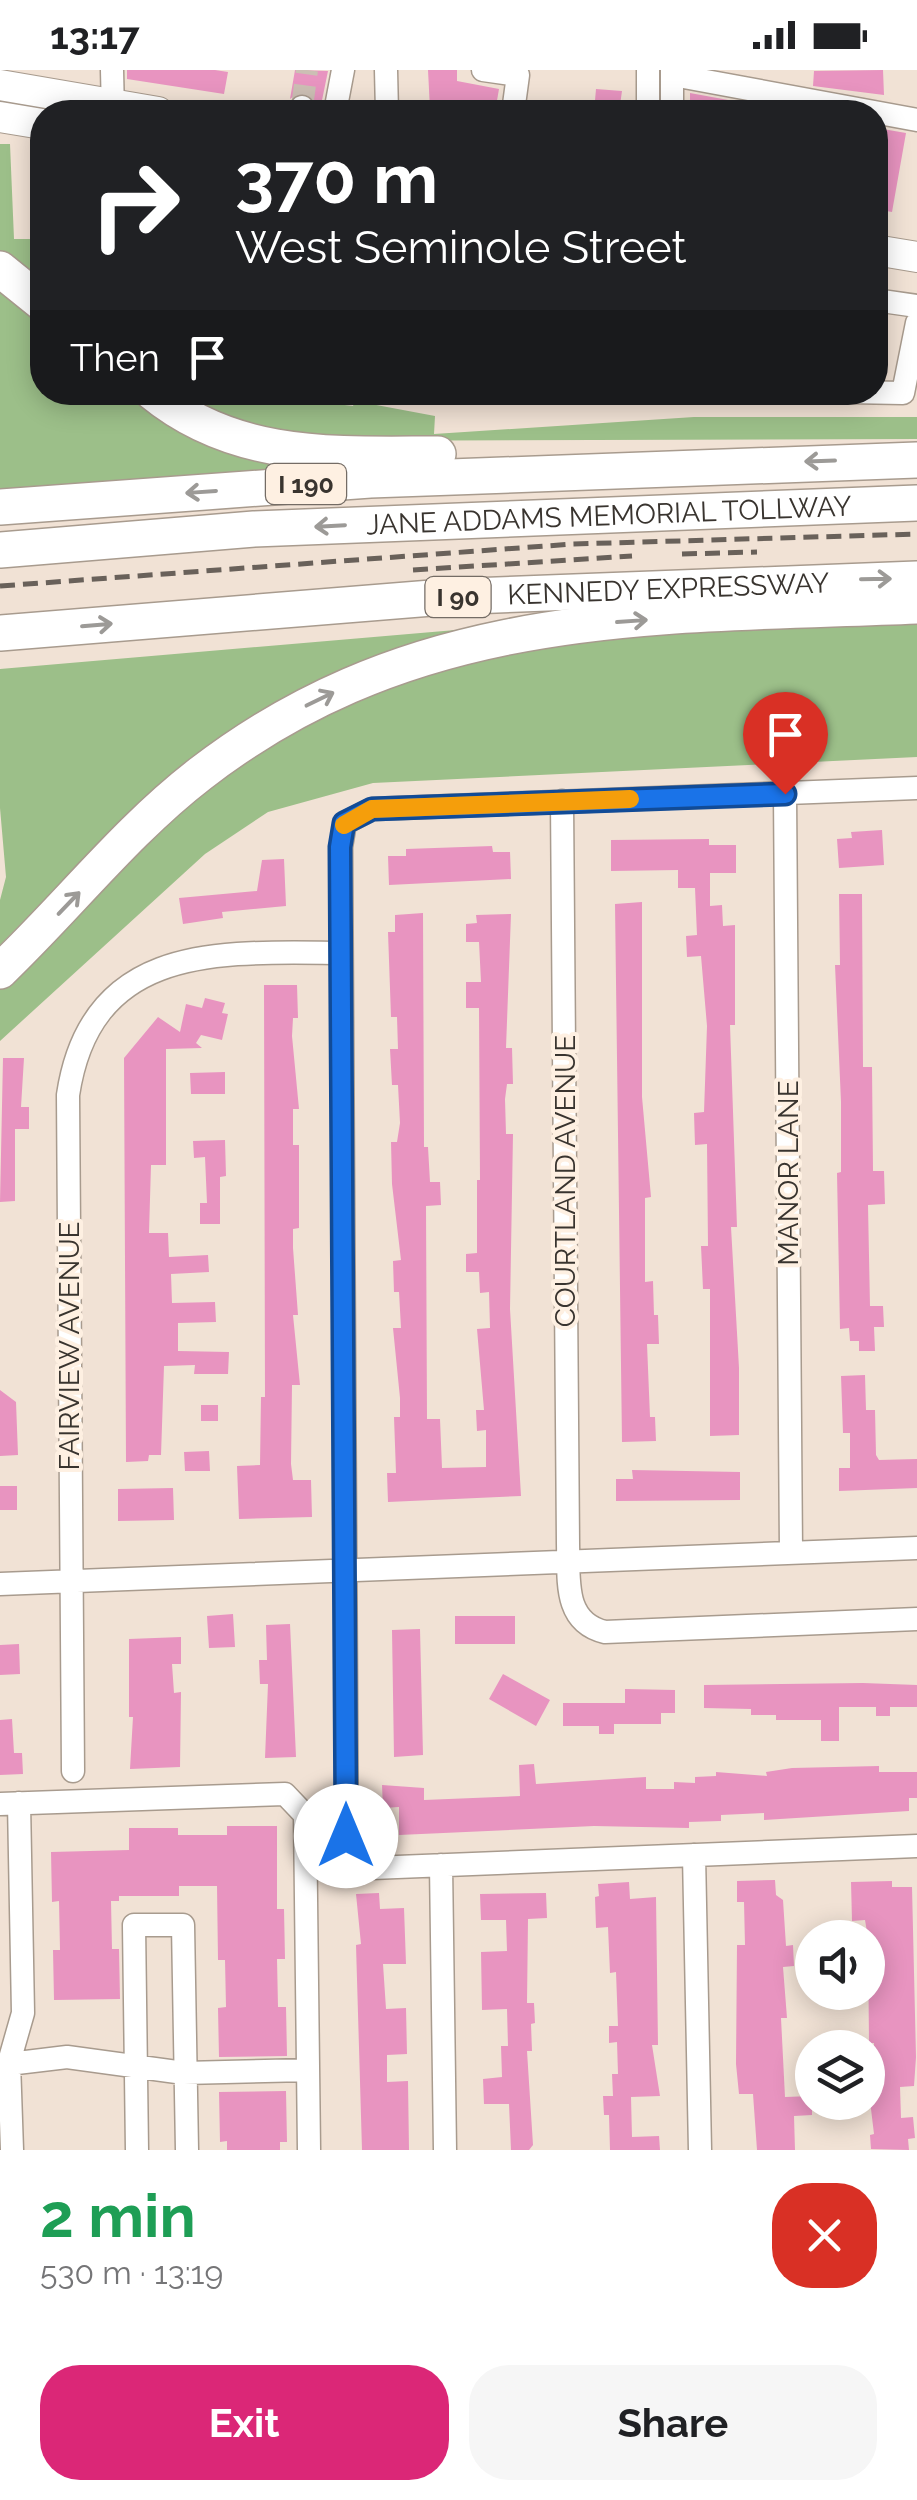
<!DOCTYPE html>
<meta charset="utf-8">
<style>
body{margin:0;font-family:Raleway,sans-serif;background:#f6f6f6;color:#202124;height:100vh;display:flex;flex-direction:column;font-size:38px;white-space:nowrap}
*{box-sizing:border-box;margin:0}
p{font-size:32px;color:#757577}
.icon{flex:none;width:55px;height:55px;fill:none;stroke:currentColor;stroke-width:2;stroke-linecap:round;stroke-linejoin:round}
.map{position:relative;height:2080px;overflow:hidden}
.panel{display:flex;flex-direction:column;background:#fff;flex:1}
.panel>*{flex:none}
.top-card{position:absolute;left:30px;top:30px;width:858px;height:305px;border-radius:40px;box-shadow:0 5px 25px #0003;background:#202124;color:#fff;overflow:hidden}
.fabs{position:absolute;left:795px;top:1850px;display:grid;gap:20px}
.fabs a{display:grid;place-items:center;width:90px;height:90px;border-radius:50%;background:#fff;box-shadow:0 5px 25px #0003;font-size:50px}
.pin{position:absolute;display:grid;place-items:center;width:85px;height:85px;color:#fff;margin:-102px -42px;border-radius:50% 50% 50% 0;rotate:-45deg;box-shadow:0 0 10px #0007}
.pin .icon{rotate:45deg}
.me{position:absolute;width:110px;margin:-55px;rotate:0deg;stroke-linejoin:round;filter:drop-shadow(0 0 8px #0008)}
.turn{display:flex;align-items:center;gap:35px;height:210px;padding:0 40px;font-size:45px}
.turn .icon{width:130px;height:130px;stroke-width:2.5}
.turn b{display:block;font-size:70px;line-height:85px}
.then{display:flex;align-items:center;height:95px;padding:0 40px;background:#0003;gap:20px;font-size:38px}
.round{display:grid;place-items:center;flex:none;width:105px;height:105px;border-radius:40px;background:#f6f6f6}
.headline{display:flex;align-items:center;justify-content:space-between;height:170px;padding:0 40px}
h1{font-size:60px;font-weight:700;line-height:75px;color:#1e9e55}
.button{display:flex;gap:20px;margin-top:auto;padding:20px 40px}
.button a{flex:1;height:115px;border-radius:40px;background:#db2777;color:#fff;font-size:40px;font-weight:700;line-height:115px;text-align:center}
.button a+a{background:#f6f6f6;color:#202124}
.status{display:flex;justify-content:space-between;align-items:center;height:70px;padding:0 50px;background:#fff;direction:ltr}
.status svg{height:28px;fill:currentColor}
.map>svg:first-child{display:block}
.green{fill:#9cbf89}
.building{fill:#e894c0}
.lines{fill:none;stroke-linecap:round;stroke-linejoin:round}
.minor-tunnel{stroke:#ccbfb4;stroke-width:22;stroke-dasharray:22 11;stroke-linecap:butt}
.minor-casing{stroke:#a89b8e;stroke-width:25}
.major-casing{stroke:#a89b8e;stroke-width:32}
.highway-casing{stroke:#a89b8e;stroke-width:38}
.minor{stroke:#fff;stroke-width:22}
.major{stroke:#fff;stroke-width:30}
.highway{stroke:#fff;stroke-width:35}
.rail{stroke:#69615a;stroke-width:5;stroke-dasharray:15 8;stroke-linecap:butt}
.oneway{stroke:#9c9a97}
.route-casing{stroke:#114b97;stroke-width:25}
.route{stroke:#1a73e8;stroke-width:18}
.slow{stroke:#f59e0b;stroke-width:18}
.labels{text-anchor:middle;stroke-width:8;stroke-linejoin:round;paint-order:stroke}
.shield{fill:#fef0e2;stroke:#746c65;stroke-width:2.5}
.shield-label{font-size:25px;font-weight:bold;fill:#39342f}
.street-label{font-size:28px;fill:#39342f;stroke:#fef0e2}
</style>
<div class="status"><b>13:17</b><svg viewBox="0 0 49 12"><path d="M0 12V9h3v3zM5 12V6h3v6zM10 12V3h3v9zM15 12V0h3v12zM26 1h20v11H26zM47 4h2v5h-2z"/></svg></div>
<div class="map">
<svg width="917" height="2080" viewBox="0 0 917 2080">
<rect width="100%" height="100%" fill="#f1e2d5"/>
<!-- green -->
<path class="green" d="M0,74H10L14,169H42V217L0,181Z
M0,214L42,249V322L133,323L164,346L301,397L0,420Z
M290,322L303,330L353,336L355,331L435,346L434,364L694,347H917V369L316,371L233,352L178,323Z
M917,553V687L373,713L268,742L205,784L0,971V915C58,857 114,791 177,739C256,674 379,604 479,585C622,559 772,558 917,553Z
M479,558C418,577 354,592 298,622C191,679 85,789 0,875V830L6,807L0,738V599Z"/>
<!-- building -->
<path class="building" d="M127,0H215L228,2L224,24L127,9Z
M295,0L328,1L320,40L308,23H298L290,29Z
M428,0H457V11L499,19L495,42L430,39Z
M883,0L884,25L813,16L814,1Z
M596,19L622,21L619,42H594Z
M690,23L750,34L748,42H690Z
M877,58L906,63L892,142L875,139Z
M882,760L884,795L839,798L837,769L852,768L851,762Z
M709,769V775H736V803H710V836L722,835L723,856L735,855V955H730L737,1157H731L739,1298V1365L710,1366V1219H703L701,1176H708L707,1074L695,1075L694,1043L704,1042L707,956L701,886L687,887L686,866L697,865L695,818H678V800L611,801V770Z
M492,776L493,782H510L511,809L389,815L388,786H406V779Z
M284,789L286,836L222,842L223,848L183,854L179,828L257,821L262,790Z
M839,824H862L863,997H872L873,1101H884L885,1134L868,1135L870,1236H883L884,1257H874L875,1281H859V1271H850L849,1258L840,1259L837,1103L841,1102V1032L835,895H840Z
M642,832V1027L651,1127L645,1128V1212L653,1211L654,1245H658L659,1274H647L650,1347H655L656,1371L622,1372L615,834Z
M423,843L424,1077H428L430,1112H440L441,1135L426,1136L427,1349H440L442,1398L486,1397V1360L477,1361L476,1340H484L477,1259L490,1258L489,1222L480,1223L479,1202H466V1184L477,1183V1110H480L479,938H466V912H481L479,872H466V854L477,853L476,845L511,844L506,978H512L513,1014H507L505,1029L506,1064H513L510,1239L521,1426L388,1432L387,1403H396L394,1347H400V1328L393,1258H401L399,1222H394L393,1191L401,1190L392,1114L391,1072H397L400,1053L398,1015H392L390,979H398L397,947H391L388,862H395V845Z
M264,915H297L298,948H293L292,966L299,1039H293V1075H299V1158L293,1159V1178L298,1245H293L300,1315H292L291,1394L293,1410H311L312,1447L239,1449L237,1396L260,1395L261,1327H265Z
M205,928L225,933L222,943L228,944L222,970L201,965L196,973L202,978L166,979V1095H151L149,1163H168L169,1187L208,1185L209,1202L171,1204L172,1233L215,1232L216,1252L178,1253V1281L229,1282L228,1304H194L195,1295L164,1296L161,1385H149L148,1391L126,1392L124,988L158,947L180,962L186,934L202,938Z
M3,988H24L21,1037H29V1059H15V1131L0,1132Z
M225,1002V1024H191L190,1003Z
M225,1070L226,1106L220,1107V1154H200V1133H207L205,1087L194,1088L193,1071Z
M865,1305L866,1340H875L876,1385L879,1390L917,1389V1418L839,1421V1398H850V1363H843L841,1306Z
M0,1320L16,1332L18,1385L0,1386Z
M201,1335H218V1351H201Z
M209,1381L210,1401H185L184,1382Z
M632,1400L740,1402V1430L616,1431V1409H633Z
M0,1416H17V1440H0Z
M173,1418L174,1450L118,1451V1419Z
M233,1544L235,1577L209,1578L207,1546Z
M455,1546H515V1574H455Z
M290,1554L296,1687L265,1688L268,1614H260L259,1590H267L266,1555Z
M420,1559L423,1685L394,1687L392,1560Z
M181,1567V1594H172L174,1623L181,1622L180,1697L130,1699L133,1647H129V1569Z
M19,1574L20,1604L0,1605V1575Z
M503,1604L550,1630L536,1656L489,1629Z
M863,1613L917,1615V1637H890V1646H876V1637H839V1671H821V1650H776V1645H751V1639L704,1638V1615Z
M625,1619L675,1620V1643H661V1654H614V1664H599V1656H563V1633H625Z
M12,1649L14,1683H22L23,1704L0,1705V1650Z
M534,1694L536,1714L646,1707V1719H674V1712L695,1713V1707L716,1706V1702L767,1706L766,1702L792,1698L879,1696V1702H917V1728H909V1741L764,1750V1743L721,1745V1751L689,1752V1758L594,1756L399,1765V1737L383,1738L382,1715L424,1718V1730L520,1726L519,1695Z
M227,1756H277V1839H284L285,1889H277L278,1937H286L287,1986L219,1987L218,1938L226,1937L225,1890H218L217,1816H179V1826H119V1831H111L112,1879H119L120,1929L54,1930L53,1880H60L59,1831L52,1832L51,1782L129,1780V1758H178V1765H227Z
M775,1810L776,1825L783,1830L786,1876L793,1875L794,1896L783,1897L787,1948H781L785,2027L812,2026V2045L794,2046L795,2080H757L753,2024H739L736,1994L737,1875H745L744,1832H737V1811Z
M892,1811V1817H912L916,1987L914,2016L900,2017L901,2048L913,2047L915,2068L908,2069L909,2080L871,2079L870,2065L874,2064L868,2014L875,2013L874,1973H869L868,1868L865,1850L852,1851L851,1812Z
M629,1812L630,1829L656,1827L658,1975H652L660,2026L631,2027L632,2067L659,2066L660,2080H610L609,2045H604L603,2026H613L612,2004H618L617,1972L609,1973V1956H618L616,1902L610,1903L608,1857L596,1858L595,1827L599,1826L598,1814Z
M379,1823L380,1839L404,1838L406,1894H383L386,1939L406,1938L407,1984L387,1985V2012L408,2011L409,2080H362L356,1875L361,1874L356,1824Z
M546,1823L547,1848L528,1849L527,1933H534L535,1953L531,1954L532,1981H527L533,2075L529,2080H511L509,2034H484L483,2009L502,2007L501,1976H508L507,1939L482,1940L481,1882L507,1881L506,1850H481L480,1824Z
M286,2021L287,2072H280V2080H227V2071L220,2072L219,2022Z"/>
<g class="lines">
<!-- minor-tunnel -->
<path class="minor-tunnel" d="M302,37L307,0"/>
<!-- minor casing -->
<g class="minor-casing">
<path id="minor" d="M112,0L113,42
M386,0L387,42
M483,0L518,5L513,42
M648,0V42
M673,5L917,50
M302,37L303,42
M335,42L343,0
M672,42V0
M875,230L917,236
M848,322L903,323L917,253
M917,718L372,739L345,753L341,777L347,1793L372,1798L917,1776
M785,724L791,1482
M562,731L568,1474C569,1509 563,1552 605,1562L917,1549
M0,1514L917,1478
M73,1701L68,1025C91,872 221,882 341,883
M0,1734L285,1724L305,1745L309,2080
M694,1785L700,2080
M441,1795L445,2080
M0,1995L67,1987L184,2003L308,2000
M12,2080L9,1992L23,1943L19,1733
M137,2080L134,1855H183L187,2080"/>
</g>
<!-- major casing -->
<g class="major-casing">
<path id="major" d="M0,15L158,42
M0,47L42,54
M875,180L917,187"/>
</g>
<!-- highway casing -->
<g class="highway-casing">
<g id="highway">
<path d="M0,199L42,233"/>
<path d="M152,322C236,391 336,384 438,384"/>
<path d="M0,437L370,410L917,390"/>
<path id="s1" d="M0,480L254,459L917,433"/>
<path id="s2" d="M0,563L444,527L917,509"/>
<path d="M0,901C67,837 127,760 200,704C419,535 655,547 917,536"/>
</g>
</g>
<!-- minor -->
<use href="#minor" class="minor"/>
<!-- major -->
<use href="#major" class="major"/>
<!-- highway -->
<use href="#highway" class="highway"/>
<!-- rail -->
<path class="rail" d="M682,484L757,482
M413,500L632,486
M0,516L573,474L917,464"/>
</g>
<!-- one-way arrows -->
<defs><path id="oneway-shaft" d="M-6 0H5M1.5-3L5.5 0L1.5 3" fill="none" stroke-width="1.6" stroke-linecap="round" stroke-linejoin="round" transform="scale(2.5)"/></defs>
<g class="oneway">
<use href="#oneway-shaft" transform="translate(820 391) rotate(178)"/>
<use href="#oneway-shaft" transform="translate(201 422) rotate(176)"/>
<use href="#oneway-shaft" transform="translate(330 456) rotate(177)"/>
<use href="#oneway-shaft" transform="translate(876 509) rotate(-1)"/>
<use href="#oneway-shaft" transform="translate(632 551) rotate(-4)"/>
<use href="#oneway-shaft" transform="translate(97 555) rotate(-5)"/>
<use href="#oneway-shaft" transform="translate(320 629) rotate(-26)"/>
<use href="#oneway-shaft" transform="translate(69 833) rotate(-46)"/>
</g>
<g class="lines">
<!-- route casing -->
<g class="route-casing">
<path id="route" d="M346,1766L340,777L344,753L372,739L785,724"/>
</g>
<!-- route -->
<use href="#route" class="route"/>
<!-- slow -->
<path class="slow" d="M344,755L372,739L630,729"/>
</g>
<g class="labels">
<!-- shield labels -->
<g class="shield">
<rect x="266" y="394" width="80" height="40" rx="8"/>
<rect x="425.5" y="507" width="65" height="40" rx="8"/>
</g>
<g class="shield-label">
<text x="306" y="423">I 190</text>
<text x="458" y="536">I 90</text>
</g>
<!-- street labels -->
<g class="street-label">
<text dy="10" stroke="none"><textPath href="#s1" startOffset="610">JANE ADDAMS MEMORIAL TOLLWAY</textPath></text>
<text dy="10" stroke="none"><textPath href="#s2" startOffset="670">KENNEDY EXPRESSWAY</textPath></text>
<text transform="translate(788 1103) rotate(-90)" y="10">MANOR LANE</text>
<text transform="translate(565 1111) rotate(-90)" y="10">COURTLAND AVENUE</text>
<text transform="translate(69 1276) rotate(-90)" y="10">FAIRVIEW AVENUE</text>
</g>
</g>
</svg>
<div class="fabs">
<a><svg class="icon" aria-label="sound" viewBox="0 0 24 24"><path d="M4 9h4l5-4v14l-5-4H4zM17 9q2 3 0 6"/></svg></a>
<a><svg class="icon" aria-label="layers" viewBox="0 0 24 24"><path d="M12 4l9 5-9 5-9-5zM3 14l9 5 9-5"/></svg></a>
</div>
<div class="pin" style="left:785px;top:724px;background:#d93025"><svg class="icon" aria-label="arrive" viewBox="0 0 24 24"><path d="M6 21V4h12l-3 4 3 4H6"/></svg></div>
<svg class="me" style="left:346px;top:1766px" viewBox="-20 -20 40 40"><circle r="19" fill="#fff"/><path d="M0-13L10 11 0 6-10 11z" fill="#1a73e8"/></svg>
<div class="top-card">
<div class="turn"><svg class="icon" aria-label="right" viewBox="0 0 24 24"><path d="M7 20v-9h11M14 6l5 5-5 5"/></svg><div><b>370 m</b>West Seminole Street</div></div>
<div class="then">Then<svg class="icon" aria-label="arrive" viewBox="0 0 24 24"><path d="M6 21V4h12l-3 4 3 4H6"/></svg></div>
</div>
</div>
<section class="panel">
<div class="headline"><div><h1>2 min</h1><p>530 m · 13:19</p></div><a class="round" style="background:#d93025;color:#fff"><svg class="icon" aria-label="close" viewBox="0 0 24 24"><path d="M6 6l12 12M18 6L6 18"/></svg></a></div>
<div class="button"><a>Exit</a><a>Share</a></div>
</section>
